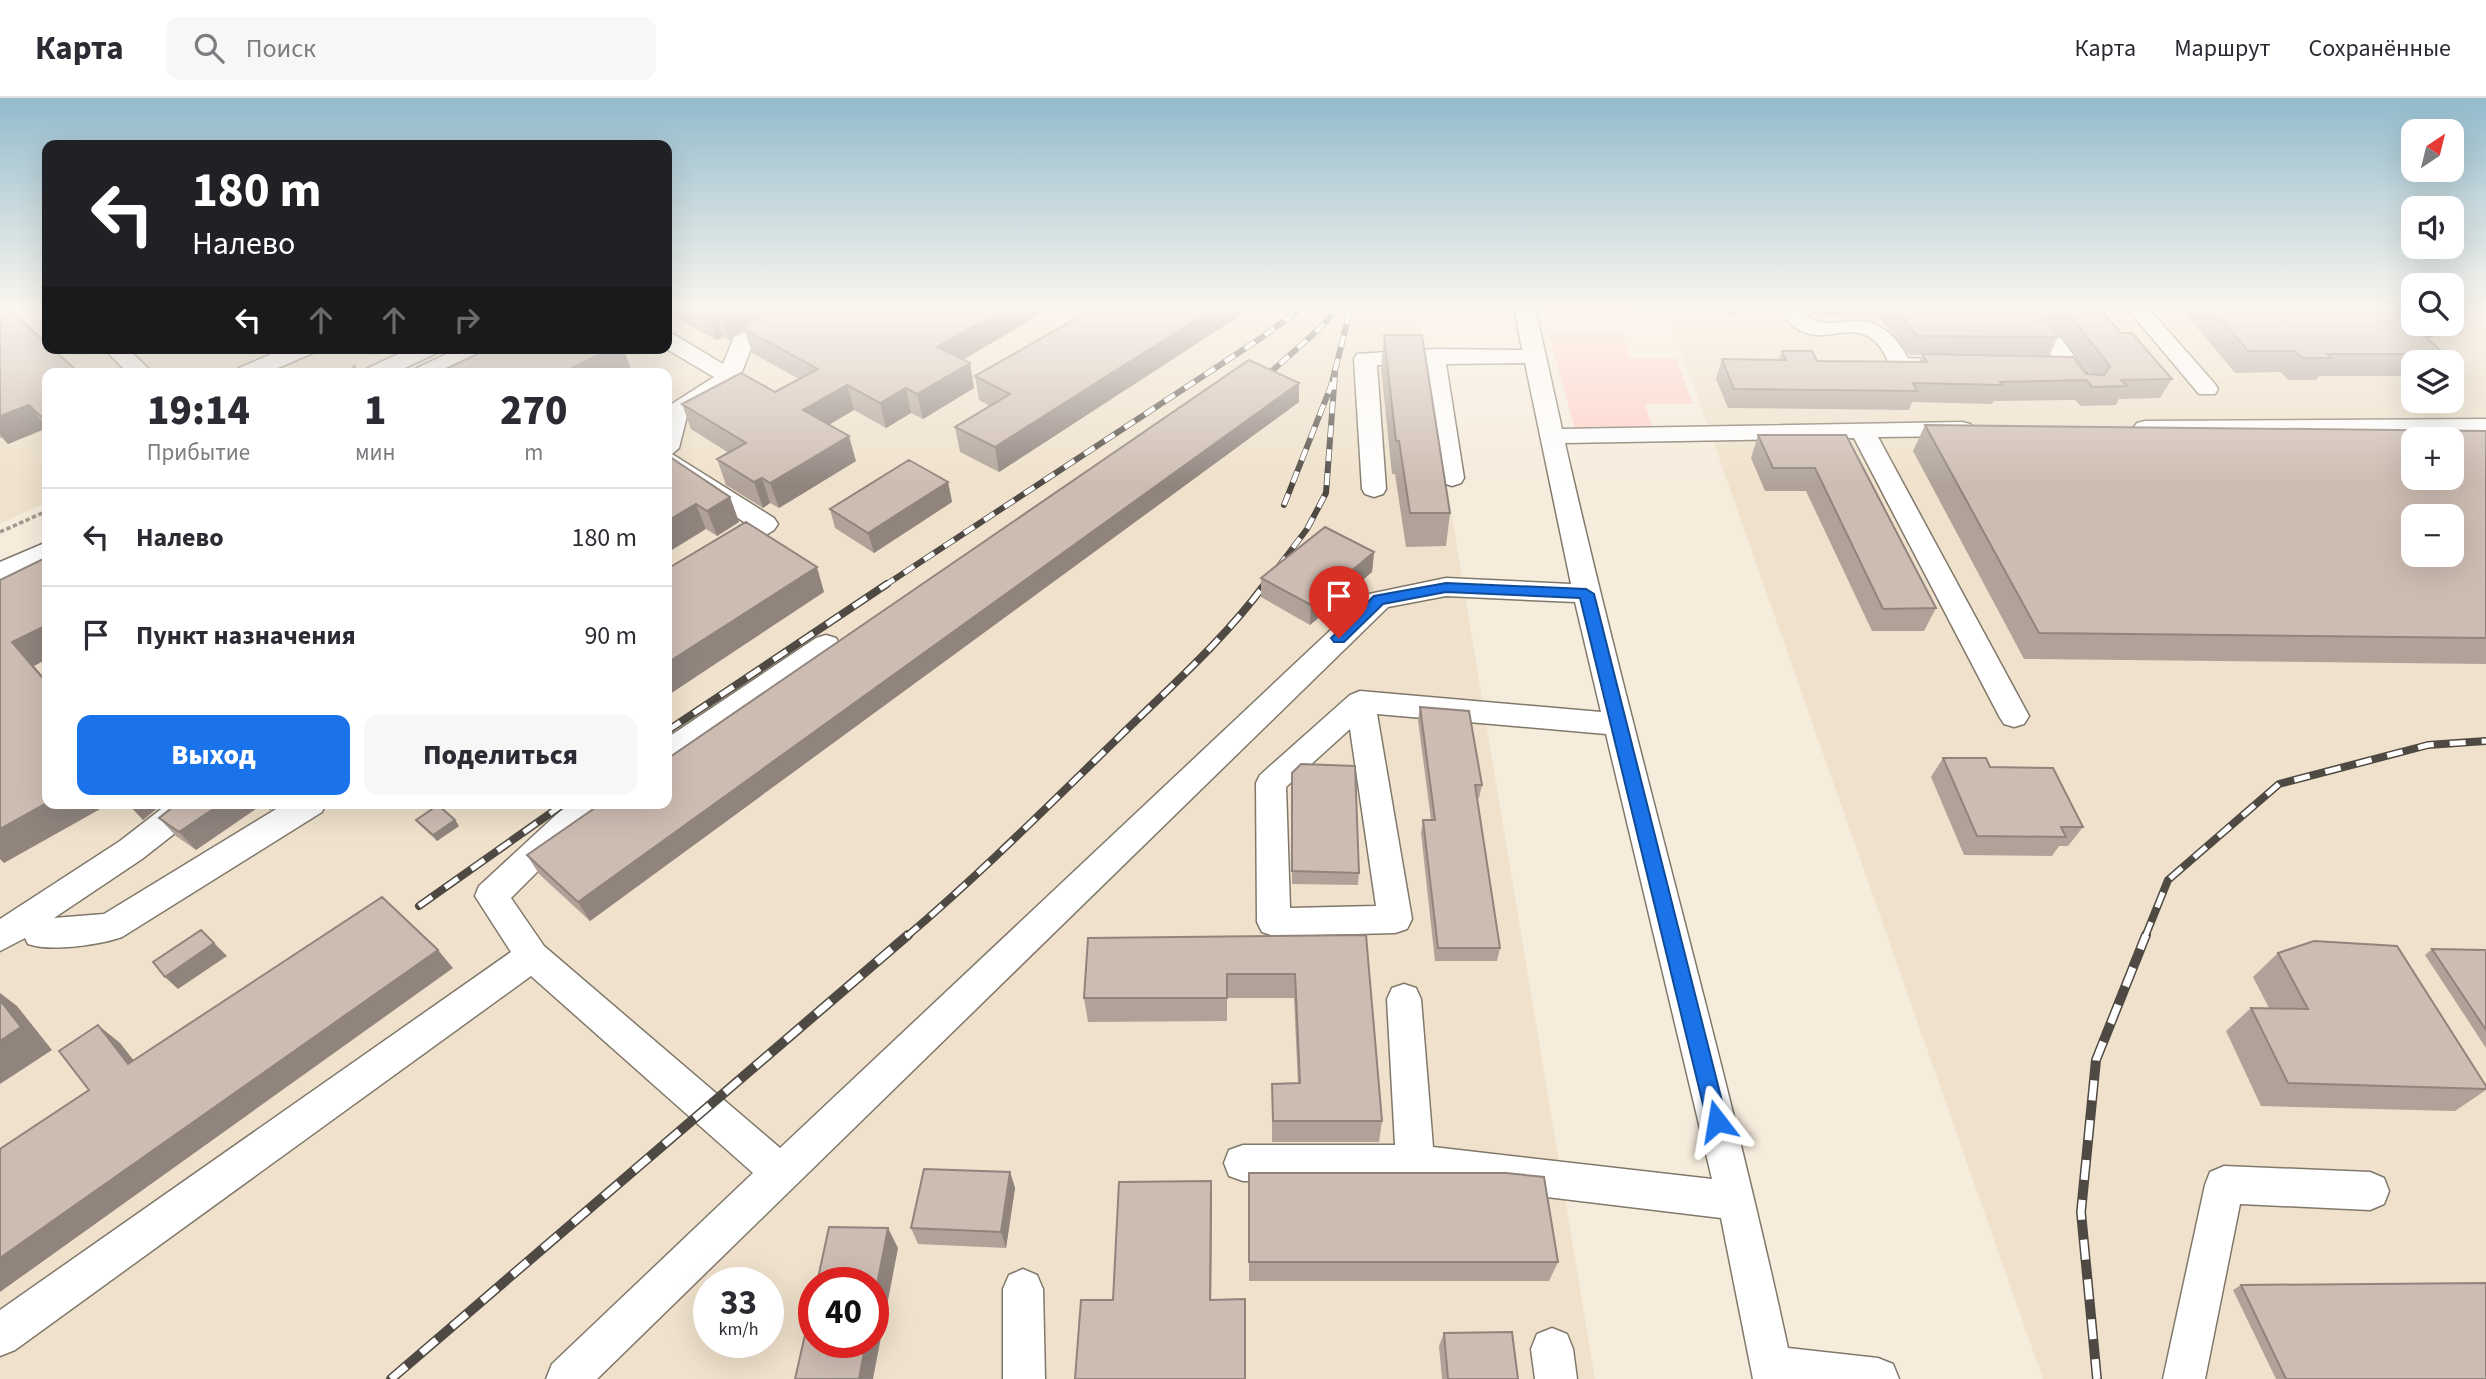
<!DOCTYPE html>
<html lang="ru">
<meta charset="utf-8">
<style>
body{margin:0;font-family:"Source Sans 3",sans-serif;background:#f7f7f7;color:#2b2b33;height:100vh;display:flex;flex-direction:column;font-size:26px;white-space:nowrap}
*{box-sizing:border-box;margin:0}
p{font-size:23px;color:#7c7c81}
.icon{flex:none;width:38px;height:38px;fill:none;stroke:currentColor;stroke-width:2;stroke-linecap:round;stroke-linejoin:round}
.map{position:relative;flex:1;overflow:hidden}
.sheet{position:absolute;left:42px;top:270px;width:630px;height:441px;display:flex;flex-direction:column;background:#fff;border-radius:14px;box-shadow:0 7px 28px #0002}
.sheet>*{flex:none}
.top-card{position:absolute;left:42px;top:42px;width:630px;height:214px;border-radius:14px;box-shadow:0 7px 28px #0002;background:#202124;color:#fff;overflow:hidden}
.needle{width:46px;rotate:35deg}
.tools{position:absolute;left:2401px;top:21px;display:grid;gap:14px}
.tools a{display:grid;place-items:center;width:63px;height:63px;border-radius:14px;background:#fff;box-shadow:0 7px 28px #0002;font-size:35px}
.speed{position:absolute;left:693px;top:1169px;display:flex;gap:14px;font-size:35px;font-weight:700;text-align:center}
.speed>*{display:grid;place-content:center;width:91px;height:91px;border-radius:50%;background:#fff;box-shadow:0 7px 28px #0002;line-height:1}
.speed small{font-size:18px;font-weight:400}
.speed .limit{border:10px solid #d22;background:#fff;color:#111}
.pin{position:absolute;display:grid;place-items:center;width:60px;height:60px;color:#fff;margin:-72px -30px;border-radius:50% 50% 50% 0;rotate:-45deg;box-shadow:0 0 7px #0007}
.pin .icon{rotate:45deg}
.me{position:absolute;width:77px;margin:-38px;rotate:346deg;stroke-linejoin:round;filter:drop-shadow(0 0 5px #0008)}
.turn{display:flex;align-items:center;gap:24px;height:147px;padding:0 35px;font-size:32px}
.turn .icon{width:91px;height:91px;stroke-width:2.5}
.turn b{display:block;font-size:49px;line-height:60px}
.lanes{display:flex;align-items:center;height:66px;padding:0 35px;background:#0003;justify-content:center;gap:35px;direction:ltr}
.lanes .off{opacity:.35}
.eta{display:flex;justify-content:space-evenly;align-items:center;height:119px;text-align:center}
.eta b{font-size:42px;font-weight:800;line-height:49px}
.action{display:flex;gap:14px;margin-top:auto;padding:14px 35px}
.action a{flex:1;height:80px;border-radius:14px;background:#1a73e8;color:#fff;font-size:28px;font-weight:800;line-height:80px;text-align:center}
.action a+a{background:#f7f7f7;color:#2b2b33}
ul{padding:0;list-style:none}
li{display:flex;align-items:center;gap:21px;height:98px;padding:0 35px;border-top:2px solid #e1e1e2}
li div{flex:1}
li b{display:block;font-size:26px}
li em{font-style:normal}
header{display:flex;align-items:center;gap:42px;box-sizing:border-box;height:98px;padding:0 35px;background:#fff;border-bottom:2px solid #e1e1e2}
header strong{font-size:33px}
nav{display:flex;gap:38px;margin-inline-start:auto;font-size:24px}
.search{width:490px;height:63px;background:#f7f7f7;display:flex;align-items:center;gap:18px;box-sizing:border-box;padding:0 24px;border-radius:14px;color:#7c7c81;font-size:26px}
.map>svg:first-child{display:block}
.built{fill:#efe1cb;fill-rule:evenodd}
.green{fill:#ffd1ca}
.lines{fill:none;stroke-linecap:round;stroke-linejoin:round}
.minor-casing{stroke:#80786a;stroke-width:3}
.path{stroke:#a19a8e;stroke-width:3.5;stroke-dasharray:4.5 2.5;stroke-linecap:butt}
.minor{fill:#fff;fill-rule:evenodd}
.rail-far2-casing{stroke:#4e4942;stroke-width:6}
.rail-far1-casing{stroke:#4e4942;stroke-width:8}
.rail-casing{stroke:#4e4942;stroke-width:10}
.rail-far2{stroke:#fff;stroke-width:4.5;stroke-dasharray:12;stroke-linecap:butt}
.rail-far1{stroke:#fff;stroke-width:5;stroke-dasharray:16;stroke-linecap:butt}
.rail{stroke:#fff;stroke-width:7;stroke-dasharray:20;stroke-linecap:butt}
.wall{fill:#b0a299}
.shaded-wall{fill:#90847d}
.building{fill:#cdbcb2;stroke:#90847d;stroke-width:2;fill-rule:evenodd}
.route{fill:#1a73e8;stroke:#114b97;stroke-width:2}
</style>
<header>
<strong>Карта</strong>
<div class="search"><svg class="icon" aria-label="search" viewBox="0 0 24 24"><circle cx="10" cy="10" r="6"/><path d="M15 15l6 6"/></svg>Поиск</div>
<nav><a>Карта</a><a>Маршрут</a><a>Сохранённые</a></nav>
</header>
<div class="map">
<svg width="2486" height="1281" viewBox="0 0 2486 1281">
<rect width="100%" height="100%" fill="#f6ecdc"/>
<!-- built -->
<path class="built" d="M0,209H47V250H390L335,275H47V404L0,426Z
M667,209H1417L1595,1281H0V494L47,472V705H667V275H464L515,250H667ZM709,1185H768V1244H709ZM814,1185H873V1244H814Z
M1666,209H2413V226H2452V209H2486V1281H2043ZM2413,264H2452V303H2413ZM2413,341H2452V380H2413ZM2413,418H2452V457H2413Z"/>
<!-- green -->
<path class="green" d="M1545,209H1662V211L1633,210L1635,218L1546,217Z
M1548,233H1621L1630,260H1676L1693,306H1645L1654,335H1576Z"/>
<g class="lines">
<!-- minor casing -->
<g class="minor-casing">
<path id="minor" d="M794,209H821L817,213L752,248L738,284L688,314L679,350L672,356L774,420L778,426L774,432L676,492L667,495V474L747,426L667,373V309L714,279L665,250L667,236L675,237L723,266L734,239Z
M1514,209H1535L1562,331L1962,324L1970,326L1974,331L1970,336L1962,338L1878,339L2029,618L2024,626L2014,629L2004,626L1999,618L1854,340L1565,345C1634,648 1722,946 1788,1250L1878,1260L1893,1266L1899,1281H1753L1721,1120L1415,1083H1243L1229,1078L1224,1065L1229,1052L1243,1047H1395L1387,901L1392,890L1404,886L1416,890L1421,901L1433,1049L1712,1081L1606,636L1377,616L1412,821L1407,831L1395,835L1274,838L1262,834L1257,824L1256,685L1260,677L1350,597L1360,593L1601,614L1575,504L1446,498L1388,509L597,1281H546L552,1266L753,1075L531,878L15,1252L0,1258V1212L511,854L475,798L479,788L569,705H608L604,714L580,731L511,800L544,848L780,1050L1369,496L1446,480L1571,486L1525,265L1446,266L1464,380L1461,385L1452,388L1443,385L1440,380L1424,267H1377L1386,391L1383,396L1374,399L1365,396L1362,391L1354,261L1357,256L1434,251L1522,252ZM1350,631L1376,808L1290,810L1286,689Z
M1776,209H1798C1830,250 1868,189 1908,260L1945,262L1948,267L1945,272H1893C1886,261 1882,247 1871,240C1839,220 1813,262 1776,209Z
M2017,209H2038L2097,289L2094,294H2078Z
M2126,209H2147L2215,286L2218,291L2215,296H2199Z
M103,250H127L153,275H128Z
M286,250H316L313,255L266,275H236L239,270Z
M411,250H440L437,255L394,275H365L368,270Z
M459,250H488L485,255L443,275H414L417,270Z
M2486,321V335L2145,337L2137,335L2133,330L2137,325L2145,323Z
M47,444V462L0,483V464Z
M826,537L836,540L840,547L836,554L678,663L667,666V640L816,540Z
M169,705H206L202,714L142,761L54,820L104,816L286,705H326L322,714L122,839C99,847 50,854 28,846L25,840L0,853V821L120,743Z
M2224,1068L2370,1074L2384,1080L2389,1093L2384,1106L2370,1112L2240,1106L2205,1281H2163L2205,1087L2210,1074Z
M1023,1171L1037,1177L1043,1191L1045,1281H1003V1191L1009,1177Z
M1552,1230L1567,1236L1573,1251L1577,1281H1535L1531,1251L1537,1236Z"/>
</g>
<!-- path -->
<path class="path" d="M339,275L358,267
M0,434L47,413"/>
<!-- minor -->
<use href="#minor" class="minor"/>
<!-- rail-far2 casing -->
<g class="rail-far2-casing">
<path id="rail-far2" d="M1262,282L1320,230L1339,209
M1284,407L1331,288L1351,209
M884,488L1264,238L1303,209
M1264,488L1307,431L1326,395L1335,275"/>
</g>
<!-- rail-far1 casing -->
<g class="rail-far1-casing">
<path id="rail-far1" d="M667,633L887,486
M419,808L565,705
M906,839C980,776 1048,708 1117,641C1168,591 1223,543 1265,486
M2145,839L2168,782L2279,686L2428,647L2486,643"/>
</g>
<!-- rail casing -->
<g class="rail-casing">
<path id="rail" d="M391,1281L908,837
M2097,1281L2081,1114L2096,962L2146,837"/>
</g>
<!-- rail-far2 -->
<use href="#rail-far2" class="rail-far2"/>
<!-- rail-far1 -->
<use href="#rail-far1" class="rail-far1"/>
<!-- rail -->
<use href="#rail" class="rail"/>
</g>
<!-- wall -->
<path class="wall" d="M0,209H15L9,211L47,275V330L8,346L2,340H0Z
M667,209H1053L962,262L970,265L974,290L923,321L911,315L886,330L854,312L829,327L856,363L779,410L770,405L763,410L726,387L717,361L729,355L691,331L682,306L775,294L799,281L752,255L744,231L733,237L730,243L723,239L716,242L667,214Z
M1096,209H1253L999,374L960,354L955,329L990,308L979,302L975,278Z
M1719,209H1757L1755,217L1724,218Z
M1801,209H2036L2058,239L2049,258L2086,276L2091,277L2040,209H2098L2121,235L2172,281L2160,300L2119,301L2116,307L2081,308L2075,302L1994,303L1992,306L1912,304L1909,312L1728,310L1716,281L1722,261L1778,262L1782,253L1817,263L1919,264L1922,257H1909L1879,219L1812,218Z
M2180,209H2413V226L2431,239L2429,242L2444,256L2438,264H2413V278H2319L2316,282H2288L2281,274L2235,275Z
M2452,209H2457L2452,216Z
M1384,237L1450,415L1446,448L1406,449L1395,376H1392L1381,270Z
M1299,304L590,823L539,776L527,757Z
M1925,327L2486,333V566L2024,561L1913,353Z
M1758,337H1846L1936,510L1924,533H1872L1806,393H1765L1751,360Z
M667,357L730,399L739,424L717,438L706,431Z
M948,384L952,404L874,455L835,430L830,411Z
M1374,454L1372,474L1310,527L1261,499V480Z
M1420,609L1482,687L1479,700H1477L1500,850L1497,863H1435L1421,735L1423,722H1431L1418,622Z
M1943,660L1990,669L2083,729L2068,748H2059L2052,758L1964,757L1931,679Z
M1292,675L1359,775L1358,787L1292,786Z
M178,705H281L270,712L263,706L196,752L176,738L159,720Z
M416,722H455L459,728L437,743L421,728Z
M1366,837L1382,1023L1379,1044H1272V986H1298L1294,900H1227V923L1088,924L1084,900Z
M2432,851L2486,852V950L2425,857Z
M2278,855L2486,988V992L2455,1013L2261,1008L2226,933L2251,910H2269L2253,879Z
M1010,1074L1015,1090L1006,1150L918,1146L911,1130Z
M1249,1075L1558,1164L1549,1183H1249Z
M2241,1187L2486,1281H2276L2233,1192Z
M1444,1235L1518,1281H1442L1439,1248Z"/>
<!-- shaded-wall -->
<path class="shaded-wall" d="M732,209H789L733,237L730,243L722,218L725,212Z
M1008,209H1053L942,274L937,249Z
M1216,209H1253L999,374L995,349Z
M715,215L723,239L716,242L708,218Z
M612,250H623L631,271L622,275H562Z
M970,265L974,290L923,321L917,296Z
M1299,285V304L590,823L578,804Z
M847,287L854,312L810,337L803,312Z
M906,290L911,315L886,330L880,305Z
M29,307L47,330L8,346L0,336V318Z
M849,338L856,363L779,410L770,385Z
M762,380L770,405L763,410L754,384Z
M948,384L952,404L874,455L868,435Z
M730,399L739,424L717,438L707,413Z
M696,406L706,431L667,455V423Z
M1374,454L1372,474L1310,527L1311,507Z
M817,469L824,494L667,598V565Z
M47,527V561L34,568L47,583V585L12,544Z
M47,705H111L4,765L0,761V731Z
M127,705H164L143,722Z
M222,705L263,706L196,752L179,734Z
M264,705H281L270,712Z
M455,722L459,728L437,743L433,737Z
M201,832L227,858L178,891L165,879Z
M438,852L453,870L0,1194V1160Z
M0,895L17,908L52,952L0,986Z
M98,927L120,945L150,983L128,966Z
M1010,1074L1015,1090L1006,1150L1001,1134Z
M1211,1083L1212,1104L1211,1220L1210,1202Z
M888,1130L898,1150L873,1281H859L866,1244H873V1207Z"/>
<!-- building -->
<path class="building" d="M0,209H7L47,246V250H52L79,275H47V324L29,307L0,318Z
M692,209H732L725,212L722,218L715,215L708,218Z
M778,209H1008L937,249L970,265L917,296L906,290L880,305L847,287L803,312L849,338L770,385L762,380L754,384L717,361L746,345L682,306L741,275L775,294L818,271L744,231L747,225Z
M1096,209H1216L995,349L955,329L1010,296L975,278Z
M1894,209H2036L2058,239L1917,238Z
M2063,209H2098L2121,235H2132L2172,281L2121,282L2127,288L2092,289L2086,282L2000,284L2002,287L1913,285L1917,293L1734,291L1722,261L1786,262L1782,253H1812L1817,263L1927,264L1922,256L2073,259L2086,276L2104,277L2110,268Z
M2211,209H2398L2413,222V226H2417L2431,239H2426L2444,256H2327L2331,260H2302L2295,253H2248Z
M1384,237H1422L1450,415H1410L1399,343H1396Z
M490,250H612L562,275H437Z
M1249,262L1299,285L578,804L527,757L602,705H667V661Z
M1925,327L2486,333V540L2039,535ZM2413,341H2452V380H2413ZM2413,418H2452V457H2413Z
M1758,337H1846L1936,510L1883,511L1815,370H1773Z
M667,357L730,399L707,413L696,406L667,423Z
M909,362L948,384L868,435L830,411Z
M746,424L817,469L667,565V471Z
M1325,429L1374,454L1311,507L1261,480Z
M47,459V527L12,544L47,585V705L0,731V482Z
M1420,609L1469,613L1482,687H1475L1500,850H1438L1423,722H1435Z
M1943,660H1986L1990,669L2053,670L2083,729H2061L2066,739L1977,738Z
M1301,666L1355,668L1359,775L1292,773V675Z
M178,705H222L179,734L159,720Z
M438,707L455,722L433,737L416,722Z
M382,799L438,852L0,1160V1051L89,992L59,953L98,927L128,966Z
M201,832L214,845L165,879L153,864Z
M1366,837L1382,1023H1273L1272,986L1300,985L1295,876H1227V900H1084L1088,840Z
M2314,843L2397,848L2486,988V991L2288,985L2251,910L2308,911L2278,855Z
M2432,851L2486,852V932Z
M0,902L21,929L0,943Z
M924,1071L1010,1074L1001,1134L911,1130Z
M1249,1075H1506L1544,1079L1558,1164H1249Z
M1211,1083L1210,1202L1245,1201V1281H1075L1081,1202H1113L1119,1084Z
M829,1129L888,1130L873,1207V1185H817Z
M2486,1185V1281H2286L2241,1187Z
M814,1197V1244H866L859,1281H795Z
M1512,1234L1518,1281H1448L1444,1235Z"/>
<!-- sky -->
<linearGradient id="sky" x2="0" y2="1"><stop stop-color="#92bbcc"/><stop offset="0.54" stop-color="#fbf6ef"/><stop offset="1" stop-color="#fbf6ef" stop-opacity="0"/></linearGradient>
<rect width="2486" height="388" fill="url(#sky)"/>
<!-- route -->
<path class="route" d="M1446,485L1586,491L1594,496L1727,1023L1724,1030L1717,1033L1710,1030L1707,1023L1580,500L1446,494L1383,506L1344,544H1334L1331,540L1374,498Z"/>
</svg>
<div class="tools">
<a><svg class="needle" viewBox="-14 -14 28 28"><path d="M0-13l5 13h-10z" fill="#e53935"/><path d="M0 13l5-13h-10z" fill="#7c7c81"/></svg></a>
<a><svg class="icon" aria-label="sound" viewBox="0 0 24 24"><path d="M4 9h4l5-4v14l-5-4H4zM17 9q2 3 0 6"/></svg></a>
<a><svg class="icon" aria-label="search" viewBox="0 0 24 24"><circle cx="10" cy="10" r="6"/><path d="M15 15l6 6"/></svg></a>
<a><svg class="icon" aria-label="layers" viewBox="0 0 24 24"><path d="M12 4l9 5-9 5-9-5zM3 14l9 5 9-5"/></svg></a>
<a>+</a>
<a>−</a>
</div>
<div class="speed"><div>33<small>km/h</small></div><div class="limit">40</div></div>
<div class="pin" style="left:1339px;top:540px;background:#d93025"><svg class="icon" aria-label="arrive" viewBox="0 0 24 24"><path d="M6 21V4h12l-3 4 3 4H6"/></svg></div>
<svg class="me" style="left:1717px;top:1023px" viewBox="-20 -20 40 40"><path d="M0-17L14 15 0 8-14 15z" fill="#1a73e8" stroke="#fff" stroke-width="4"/></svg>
<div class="top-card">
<div class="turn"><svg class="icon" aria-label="left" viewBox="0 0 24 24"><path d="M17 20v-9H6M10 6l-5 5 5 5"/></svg><div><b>180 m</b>Налево</div></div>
<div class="lanes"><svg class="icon" aria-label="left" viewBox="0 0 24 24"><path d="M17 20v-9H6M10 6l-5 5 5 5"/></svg><svg class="icon off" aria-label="ahead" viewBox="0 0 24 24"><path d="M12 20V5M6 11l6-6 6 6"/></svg><svg class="icon off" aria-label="ahead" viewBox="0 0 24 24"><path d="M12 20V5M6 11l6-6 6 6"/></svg><svg class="icon off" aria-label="right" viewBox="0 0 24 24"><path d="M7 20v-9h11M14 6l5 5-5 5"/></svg></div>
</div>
<section class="sheet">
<div class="eta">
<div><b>19:14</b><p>Прибытие</p></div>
<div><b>1</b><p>мин</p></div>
<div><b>270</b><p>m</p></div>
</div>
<ul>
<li><svg class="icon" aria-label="left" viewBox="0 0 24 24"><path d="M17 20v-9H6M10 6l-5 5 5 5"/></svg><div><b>Налево</b></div><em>180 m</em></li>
<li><svg class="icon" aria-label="arrive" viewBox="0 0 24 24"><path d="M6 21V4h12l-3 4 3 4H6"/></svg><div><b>Пункт назначения</b></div><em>90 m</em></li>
</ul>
<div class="action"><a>Выход</a><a>Поделиться</a></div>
</section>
</div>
